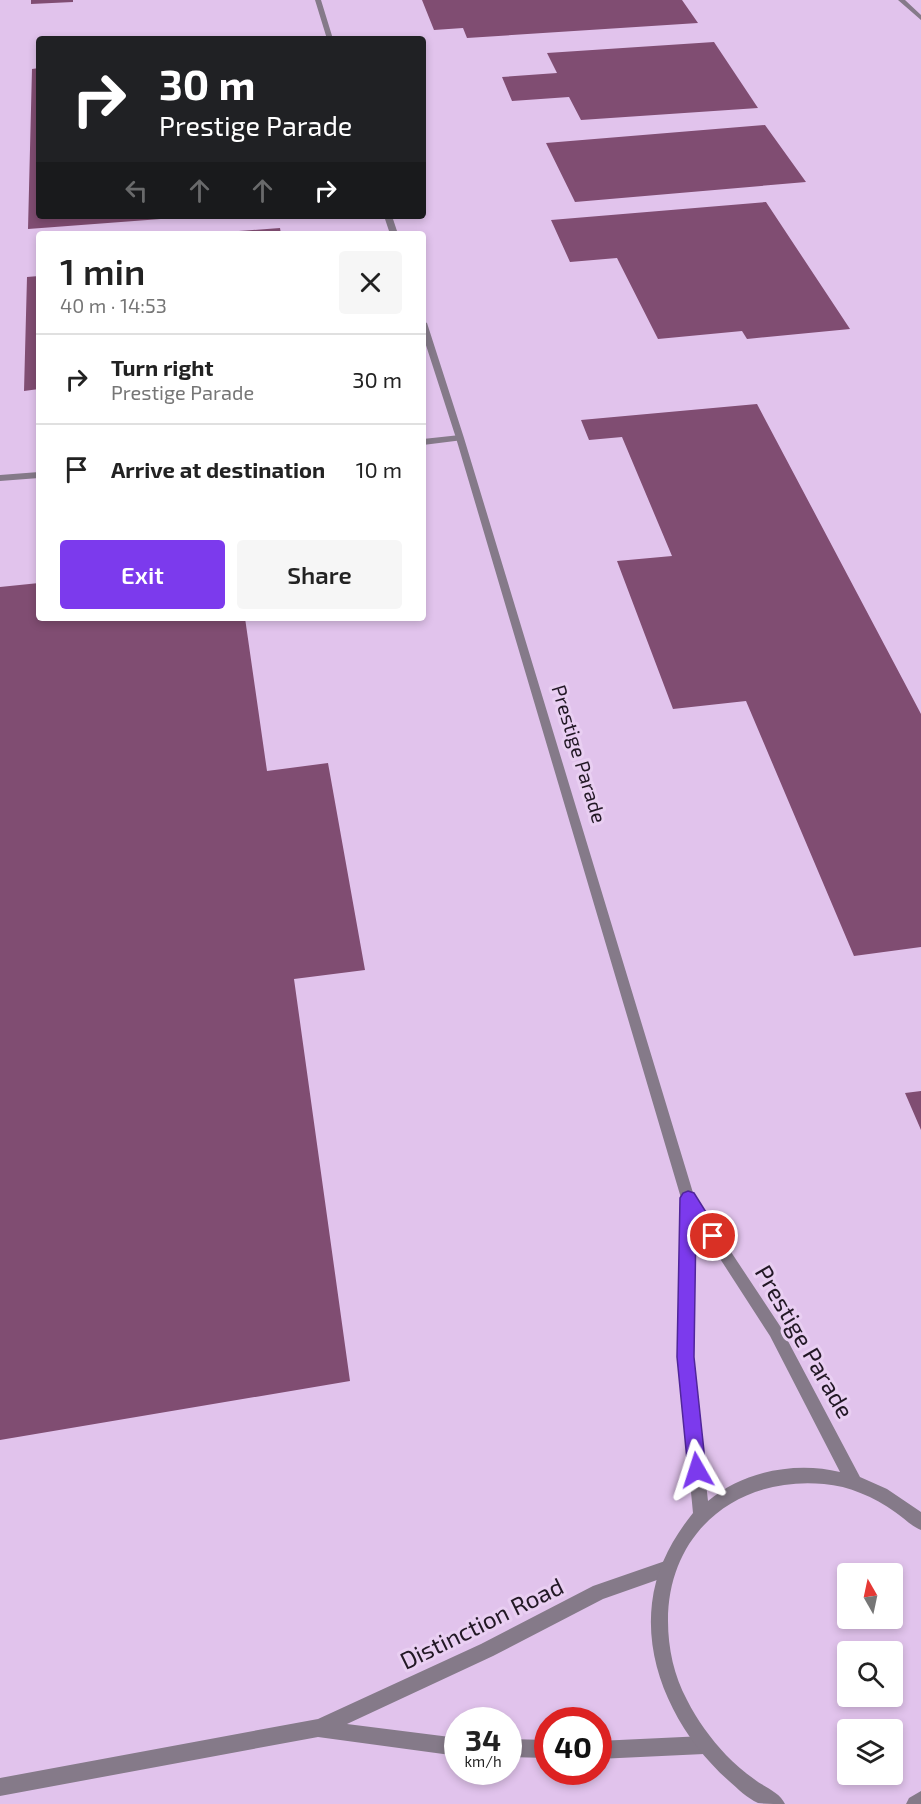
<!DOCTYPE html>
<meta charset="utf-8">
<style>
body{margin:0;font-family:"Exo 2",sans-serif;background:#f6f6f6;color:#222;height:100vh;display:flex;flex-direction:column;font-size:22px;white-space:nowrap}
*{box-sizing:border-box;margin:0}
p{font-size:20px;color:#767676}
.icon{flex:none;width:33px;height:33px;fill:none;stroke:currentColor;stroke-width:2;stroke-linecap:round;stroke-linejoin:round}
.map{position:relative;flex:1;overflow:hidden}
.panel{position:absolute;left:36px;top:231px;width:390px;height:390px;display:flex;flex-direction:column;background:#fff;border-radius:6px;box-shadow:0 3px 9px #0003}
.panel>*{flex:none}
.top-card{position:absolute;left:36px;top:36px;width:390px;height:183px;border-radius:6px;box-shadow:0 3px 9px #0003;background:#202124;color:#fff;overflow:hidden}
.needle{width:39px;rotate:351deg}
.controls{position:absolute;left:837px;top:1563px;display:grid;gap:12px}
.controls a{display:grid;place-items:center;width:66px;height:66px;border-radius:6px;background:#fff;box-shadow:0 3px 9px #0003;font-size:30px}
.speed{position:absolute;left:444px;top:1707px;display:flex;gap:12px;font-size:30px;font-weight:700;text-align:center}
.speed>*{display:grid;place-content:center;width:78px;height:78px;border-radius:50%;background:#fff;box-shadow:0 3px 9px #0003;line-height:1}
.speed small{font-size:15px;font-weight:400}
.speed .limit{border:9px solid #d22;background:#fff;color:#111}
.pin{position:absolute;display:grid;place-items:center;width:51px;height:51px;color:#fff;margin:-26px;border:3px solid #fff;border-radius:50%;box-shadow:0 2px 6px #0007}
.me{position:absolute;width:66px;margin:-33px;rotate:354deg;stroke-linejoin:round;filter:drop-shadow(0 0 4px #0008)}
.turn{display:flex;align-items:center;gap:21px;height:126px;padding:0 24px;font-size:27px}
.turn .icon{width:78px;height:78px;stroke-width:2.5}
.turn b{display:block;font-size:42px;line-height:51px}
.lanes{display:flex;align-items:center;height:57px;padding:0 24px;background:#0003;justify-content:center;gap:30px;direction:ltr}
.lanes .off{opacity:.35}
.round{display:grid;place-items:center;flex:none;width:63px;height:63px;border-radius:6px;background:#f6f6f6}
.summary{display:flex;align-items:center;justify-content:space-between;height:102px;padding:0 24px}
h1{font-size:36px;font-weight:600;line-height:45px}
.button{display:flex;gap:12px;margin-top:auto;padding:12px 24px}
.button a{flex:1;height:69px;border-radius:6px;background:#7c3aed;color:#fff;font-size:24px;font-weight:600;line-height:69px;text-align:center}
.button a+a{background:#f6f6f6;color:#222}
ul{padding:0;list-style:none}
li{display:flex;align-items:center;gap:18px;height:90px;padding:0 24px;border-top:2px solid #e0e0e0}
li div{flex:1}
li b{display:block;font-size:22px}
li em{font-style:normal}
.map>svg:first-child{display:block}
.built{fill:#e1c3ec;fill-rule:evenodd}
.building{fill:#804d72}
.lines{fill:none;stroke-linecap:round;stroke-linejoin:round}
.minor{fill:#857a89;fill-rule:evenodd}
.tertiary{fill:#857a89;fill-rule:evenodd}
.route{fill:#7c3aed;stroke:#51269a;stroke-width:1.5}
.labels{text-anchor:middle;stroke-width:6;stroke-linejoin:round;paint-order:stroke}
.street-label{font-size:20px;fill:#221825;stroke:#e9cff2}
.near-street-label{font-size:24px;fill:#221825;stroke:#e9cff2}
</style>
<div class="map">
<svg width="921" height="1804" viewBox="0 0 921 1804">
<rect width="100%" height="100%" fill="#e9cff2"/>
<!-- built -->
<path class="built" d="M0,0H921V1804H0ZM39,39H423V216H39ZM39,234H423V618H39ZM848,1574H892V1618H848ZM848,1652H892V1696H848ZM458,1720H508V1772H458ZM548,1720H598V1772H548ZM848,1730H892V1774H848Z"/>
<!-- building -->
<path class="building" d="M31,0H73V2L31,4Z
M422,0H682L698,23L467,38L463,28L434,30Z
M714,42L758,108L581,120L569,97L512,101L502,77L557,73L547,53Z
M39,68V216L174,218L28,229L32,69Z
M765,125L806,182L575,202L546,143Z
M766,202L850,329L747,339L742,331L658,339L617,258L570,262L551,220Z
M280,228L281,234H225V232Z
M39,276V389L24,391L27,277Z
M757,404L921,714V947L854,956L746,701L673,709L617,561L672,556L622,437L589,440L581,420Z
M39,583V618H245L267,771L328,763L365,970L294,979L350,1381L0,1440V587Z
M921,1091V1130L905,1093Z"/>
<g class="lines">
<!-- minor -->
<path class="minor" d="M898,0H905L921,15V20Z
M460,435L463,436V440L423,445V439Z
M39,472V478L0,481V475Z
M668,1560L674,1562L676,1568L674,1574L603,1599L493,1656L347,1724L458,1738V1756L318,1737L0,1796V1778L318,1719L481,1644L593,1586Z
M704,1736L710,1739L713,1745L710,1751L704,1754L598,1759V1741Z
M508,1739L548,1740V1758L508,1757Z"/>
<!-- tertiary -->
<path class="tertiary" d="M315,0H321L333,39H327Z
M384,216H392L398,234H390Z
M423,321L427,323L464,438L694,1196L780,1326L860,1477L887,1489L921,1512V1530C911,1526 904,1518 895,1512C874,1497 849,1486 824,1484C737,1476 668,1532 668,1621C668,1648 674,1676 687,1700C697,1720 711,1739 726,1755C734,1763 744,1772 754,1779C764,1787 780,1792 785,1804C777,1804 765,1804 758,1803C747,1798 738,1789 729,1781C680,1737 644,1670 652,1603C656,1569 672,1539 693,1513L678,1357L681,1198L456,438L423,336ZM695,1220L770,1336L840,1472C796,1461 743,1471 708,1501L692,1357Z
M921,1791V1804H906L909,1798Z"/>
</g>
<!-- route -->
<path class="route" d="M688,1191L694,1193L721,1236L719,1241L713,1243L708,1241L696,1223L694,1357L706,1470L703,1476L697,1479L690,1476L688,1470L677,1357L680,1198L683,1193Z"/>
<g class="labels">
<!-- street labels -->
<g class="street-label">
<text transform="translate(579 754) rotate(73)" y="7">Prestige Parade</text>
</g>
<!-- near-street labels -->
<g class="near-street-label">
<text transform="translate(804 1342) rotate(60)" y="8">Prestige Parade</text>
<text transform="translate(482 1624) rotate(-26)" y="8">Distinction Road</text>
</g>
</g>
</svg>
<div class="controls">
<a><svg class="needle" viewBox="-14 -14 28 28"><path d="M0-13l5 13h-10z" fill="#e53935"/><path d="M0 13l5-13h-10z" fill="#767676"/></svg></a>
<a><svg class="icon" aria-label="search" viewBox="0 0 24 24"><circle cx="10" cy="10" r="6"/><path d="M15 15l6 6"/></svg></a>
<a><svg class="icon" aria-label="layers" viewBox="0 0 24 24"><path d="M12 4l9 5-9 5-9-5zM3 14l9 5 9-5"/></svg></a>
</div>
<div class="speed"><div>34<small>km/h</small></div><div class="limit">40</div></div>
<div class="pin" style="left:713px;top:1236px;background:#d93025"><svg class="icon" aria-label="arrive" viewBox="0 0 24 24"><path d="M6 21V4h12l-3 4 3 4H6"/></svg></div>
<svg class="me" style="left:697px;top:1470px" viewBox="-20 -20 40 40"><path d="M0-17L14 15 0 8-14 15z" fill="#7c3aed" stroke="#fff" stroke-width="4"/></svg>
<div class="top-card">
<div class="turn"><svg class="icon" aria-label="right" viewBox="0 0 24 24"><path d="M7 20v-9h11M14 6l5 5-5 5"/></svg><div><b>30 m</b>Prestige Parade</div></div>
<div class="lanes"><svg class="icon off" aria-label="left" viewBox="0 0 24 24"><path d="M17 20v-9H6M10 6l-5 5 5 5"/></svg><svg class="icon off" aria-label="ahead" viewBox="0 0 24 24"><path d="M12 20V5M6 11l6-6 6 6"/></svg><svg class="icon off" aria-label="ahead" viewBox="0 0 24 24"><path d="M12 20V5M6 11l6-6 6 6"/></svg><svg class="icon" aria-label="right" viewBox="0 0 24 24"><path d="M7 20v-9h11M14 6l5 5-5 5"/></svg></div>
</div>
<section class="panel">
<div class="summary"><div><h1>1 min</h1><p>40 m · 14:53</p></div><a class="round"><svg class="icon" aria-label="close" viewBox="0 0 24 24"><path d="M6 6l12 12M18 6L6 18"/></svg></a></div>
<ul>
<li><svg class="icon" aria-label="right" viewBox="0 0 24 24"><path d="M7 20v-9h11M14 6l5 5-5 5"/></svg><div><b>Turn right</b><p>Prestige Parade</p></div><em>30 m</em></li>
<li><svg class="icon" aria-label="arrive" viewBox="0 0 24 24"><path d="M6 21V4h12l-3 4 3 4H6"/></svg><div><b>Arrive at destination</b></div><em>10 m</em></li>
</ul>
<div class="button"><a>Exit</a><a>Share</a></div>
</section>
</div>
